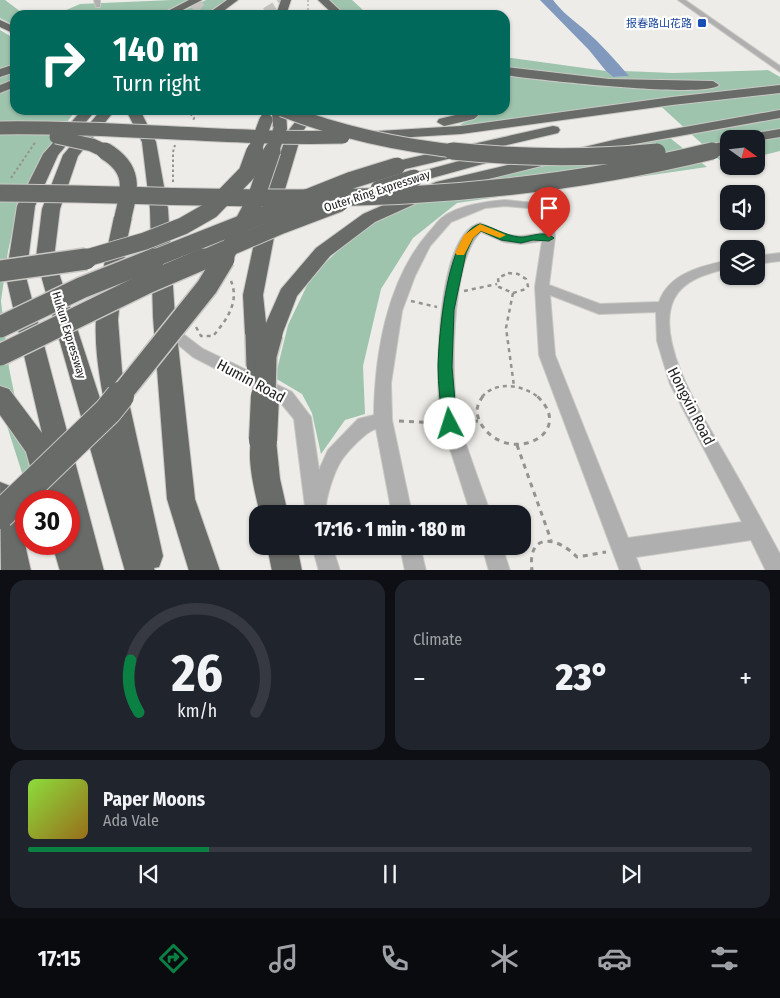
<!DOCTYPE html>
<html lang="en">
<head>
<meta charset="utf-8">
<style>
	body { margin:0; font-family:"Fira Sans Condensed","Noto Sans SC",sans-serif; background:#20242c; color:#f1f3f6; height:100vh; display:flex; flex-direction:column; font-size:19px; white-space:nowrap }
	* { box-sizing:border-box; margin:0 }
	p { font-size:16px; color:#9ea1a6 }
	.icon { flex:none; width:28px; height:28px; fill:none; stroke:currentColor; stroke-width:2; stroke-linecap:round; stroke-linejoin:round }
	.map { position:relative; height:570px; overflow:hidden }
	.details { display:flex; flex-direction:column; gap:10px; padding:10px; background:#0d0f14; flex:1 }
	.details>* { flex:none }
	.guide { position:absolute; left:10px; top:10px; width:500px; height:105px; border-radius:15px; box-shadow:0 1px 4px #0004; background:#00695c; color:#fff; overflow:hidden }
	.needle { width:32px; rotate:105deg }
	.buttons { position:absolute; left:720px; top:130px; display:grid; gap:10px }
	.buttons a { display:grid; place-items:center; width:45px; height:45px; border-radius:10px; background:#171b24; box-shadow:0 1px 4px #0004; font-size:25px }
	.speed { position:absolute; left:15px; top:490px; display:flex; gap:10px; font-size:25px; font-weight:700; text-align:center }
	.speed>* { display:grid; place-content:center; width:65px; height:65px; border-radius:50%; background:#171b24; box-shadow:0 1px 4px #0004; line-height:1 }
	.speed .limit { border:8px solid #d22; background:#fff; color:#111 }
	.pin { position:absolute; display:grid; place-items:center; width:42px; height:42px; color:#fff; margin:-51px -21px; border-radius:50% 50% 50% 0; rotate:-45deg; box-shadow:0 0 5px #0007 }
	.pin .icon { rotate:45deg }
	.me { position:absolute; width:55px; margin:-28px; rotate:355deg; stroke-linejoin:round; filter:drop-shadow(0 0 4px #0008) }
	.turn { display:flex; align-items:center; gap:18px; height:105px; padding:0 20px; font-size:22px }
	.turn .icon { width:65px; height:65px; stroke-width:2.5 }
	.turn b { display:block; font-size:35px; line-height:42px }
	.big { font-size:38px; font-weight:800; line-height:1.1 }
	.details .widget { flex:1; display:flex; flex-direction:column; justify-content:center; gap:8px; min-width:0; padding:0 18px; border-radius:15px; background:#20242c }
	.details .dial { align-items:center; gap:0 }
	.dial svg { height:130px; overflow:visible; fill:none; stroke:#363941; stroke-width:7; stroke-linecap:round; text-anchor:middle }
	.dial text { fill:#f1f3f6; stroke:none }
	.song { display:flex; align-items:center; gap:15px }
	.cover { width:60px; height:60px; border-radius:8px; background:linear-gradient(135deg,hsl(90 70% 55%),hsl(40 70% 35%)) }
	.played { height:5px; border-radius:2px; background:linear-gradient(90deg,#0b8043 25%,#363941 25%) }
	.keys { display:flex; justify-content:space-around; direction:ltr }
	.heat { display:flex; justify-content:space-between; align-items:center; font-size:28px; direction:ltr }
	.details .tiles { flex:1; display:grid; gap:10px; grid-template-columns:1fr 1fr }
	.widget:last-child { grid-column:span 2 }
	.trip { position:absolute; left:249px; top:505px; width:282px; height:50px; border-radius:15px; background:#171b24; box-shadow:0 1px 4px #0004; font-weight:800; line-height:50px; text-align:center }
	.menu { display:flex; height:80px; justify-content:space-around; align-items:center; background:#090b0e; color:#9ea1a6 }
	.menu .icon { width:35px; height:35px }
	.menu .active { color:#0b8043 }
	.menu b { font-size:22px; color:#f1f3f6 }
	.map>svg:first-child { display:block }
</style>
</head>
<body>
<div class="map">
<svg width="780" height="571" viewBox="0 0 780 571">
	<rect width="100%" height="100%" fill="#edece8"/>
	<g fill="#9ec4ad">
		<path d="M0,0H5L25,15H15V26L0,18Z"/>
		<path d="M172,0H188L157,15H55L80,4Z"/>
		<path d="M206,0H226L204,15H175Z"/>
		<path d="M328,0H352L363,10L373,15H343Z"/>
		<path d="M0,30L15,39V110H76L53,141L20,198L8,251L1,301L9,368L36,501H31L0,404Z"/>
		<path d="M505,57L606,71L613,77L628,76L624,71L673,73L768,70L780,77V151L756,157V139H729V163L724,164L654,100L458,126L486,110H505V73L595,86L642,88L505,68Z"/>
		<path d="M670,138L707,167L457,203L413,238L381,289L363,366L365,414L345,420L321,454L312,413L302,394L275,378L288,325L312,275L356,234L395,210L464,182L610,148Z"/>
	</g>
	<path fill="#8099bd" d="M540,0H553C562,12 573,20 585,30C601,44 615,60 629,76L613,77L606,71L589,50Z"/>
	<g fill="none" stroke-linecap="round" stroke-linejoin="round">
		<g stroke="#c5c4c0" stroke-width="11" stroke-dasharray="11 5" stroke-linecap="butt">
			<path d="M193,9L201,0"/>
			<path d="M266,13L287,0"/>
		</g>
		<defs>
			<g id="minor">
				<path d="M94,0H100V7H96Z"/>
				<path d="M678,0H685L780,66V72Z"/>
				<path d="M505,200L534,203L552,211L555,237L549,285L600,304L659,302C669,273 702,266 729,260V268C709,273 684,279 674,299C653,343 707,422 728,460C746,491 763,523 780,554V571H766L751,540L636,557L641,571H620L539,355L535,287L542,241L521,244L504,242L481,232C450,259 450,385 459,424C461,434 466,443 469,453C476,473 483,493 491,514H471C464,493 458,473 451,452C448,443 443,433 441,423C435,386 435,234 480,223L507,235L521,236L543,233L542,216L528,208L505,206L485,208L451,222L430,246L415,276L402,311L391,383L392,420L412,514H392L376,429C366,431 347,452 341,461C334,472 324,501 326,514H306L294,419L280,402L193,357L158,328L160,324L165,323L170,324L203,349L292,392L311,417L319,470L328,450L358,419L374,415C375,353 387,279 430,231C434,227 438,220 443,217C457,206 487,201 505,200ZM550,295L599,314L656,312L657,341L670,384L742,522L628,538L555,355Z"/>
				<path d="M780,253V261L756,264V256Z"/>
				<path d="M312,546H332L340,571H319Z"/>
				<path d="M400,546H420L426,571H405Z"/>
				<path d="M482,546H502L510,571H489Z"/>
			</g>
			<g id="highway">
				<path d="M189,0H202L173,15H160Z"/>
				<path d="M227,0H238L218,15H206Z"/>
				<path d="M281,0H291L286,15H276Z"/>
				<path d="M318,0H329L345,15H334Z"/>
				<path d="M266,10L269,11L270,15H257Z"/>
				<path d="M0,20L15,27V34L0,27Z"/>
				<path d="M15,64V72L0,77V69Z"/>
				<path d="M505,67L609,79L713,81L719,85C707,99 532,79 505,75Z"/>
				<path d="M15,79V87L0,93V85Z"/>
				<path d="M780,85V93L672,105L461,134L362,140L357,139L355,136L357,133L362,132L461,126L672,97Z"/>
				<path d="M82,110H96L58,155L35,206L26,277L104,571H60L52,544H69V501H40L26,452L0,415V386L9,389L42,433L6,277L17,206L43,154Z"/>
				<path d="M101,110H115L78,156L60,209L54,258L109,426C102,391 94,355 96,319C99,285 107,250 114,217L117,213L123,212L129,213L132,217L126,245L118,320L122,371L163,556L159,567L154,568L155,571H125L36,258L42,209L63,155Z"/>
				<path d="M126,110H140L156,142L168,209L175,317L195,499L220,571H189L167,499L153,317L150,209L142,142Z"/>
				<path d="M272,110H286L287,129L285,132H275L273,129Z"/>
				<path d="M305,110H319L302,132L280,206L263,295L266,323L281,289L316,248L363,214L436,182L618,139L780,110V118L618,147L448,189L375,222L330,256L297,296L280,340C272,342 256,342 248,340L245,334L243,295L262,206L288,131Z"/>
				<path d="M468,110H484L474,119L444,126L437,122L439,119L464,113Z"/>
				<path d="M553,126L558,127L560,130L558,133L397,171L392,169L389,166L392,163L397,161Z"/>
				<path d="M780,129V137L756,141V139H736L743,135Z"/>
				<path d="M492,152L497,154L500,157L497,160L414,183L408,181L406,178L408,175Z"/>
				<path d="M263,429L272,432L276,440L280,479L288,514H260C255,492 244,453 254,432Z"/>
				<path d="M0,482L10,486L14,495L31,571H1Z"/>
				<path d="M267,546H297L302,571H272Z"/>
			</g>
		</defs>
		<use href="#minor" stroke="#c9c8c4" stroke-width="2"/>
		<use href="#highway" stroke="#c9c8c4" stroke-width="2"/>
		<path stroke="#939390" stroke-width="1" stroke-dasharray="2 2" stroke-linecap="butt" d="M308,0V15"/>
		<g stroke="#939390" stroke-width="2" stroke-dasharray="2.5 2.5" stroke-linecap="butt">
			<path d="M187,110L194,118L193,121"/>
			<path d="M55,114L66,110"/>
			<path d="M11,178L36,141"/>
			<path d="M173,182V152L175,145"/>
		</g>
		<g stroke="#939390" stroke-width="2.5" stroke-dasharray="4 4" stroke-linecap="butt">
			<path d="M508,273L518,274L526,279L528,286L526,289L513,293L499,287L498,278Z"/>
			<path d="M464,291L497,284"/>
			<path d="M513,293L506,328L514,386"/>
			<path d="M411,301L437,307"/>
			<path d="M196,327L201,336H213C226,321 240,302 231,281"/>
			<path d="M482,397C496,380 523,385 538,397"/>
		</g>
		<g stroke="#939390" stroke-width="3" stroke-dasharray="5 5" stroke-linecap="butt">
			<path d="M483,396C476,406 475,413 481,424C508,467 578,434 537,396"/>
			<path d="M399,421L436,423"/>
			<path d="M464,422L478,421"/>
			<path d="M517,445L551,540"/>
			<path d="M530,571L532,570C527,532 557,536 577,557L606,552"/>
		</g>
		<use href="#minor" fill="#aeafae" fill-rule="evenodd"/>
		<use href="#highway" fill="#696b68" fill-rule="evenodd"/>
		<defs>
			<g id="highway-bridge-far3">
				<path d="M282,110C341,133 402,146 464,152"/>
				<path d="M0,128C115,126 228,140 343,137"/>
				<path d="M56,137L92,145L107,152"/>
				<path d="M254,152L266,120"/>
				<path d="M272,152L280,129"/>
				<path d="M652,152H657"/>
				<path d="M707,152L729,147"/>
			</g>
			<g id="highway-bridge-far2">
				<path d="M105,151C135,169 130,188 123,217"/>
				<path d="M452,151C521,158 588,159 657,152"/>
				<path d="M379,189L414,178"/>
				<path d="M0,193C100,193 199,199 299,198C438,198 577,184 712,151"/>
				<path d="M80,260L145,241L183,226L211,210L247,173L255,151"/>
				<path d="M150,260L352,180L397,166"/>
				<path d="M200,260L282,225L340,203"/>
				<path d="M223,260L255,201L272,151"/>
			</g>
			<g id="highway-bridge-far1">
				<path d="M0,271L86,259"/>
				<path d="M0,327L81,288L154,259"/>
				<path d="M256,334L257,366"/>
				<path d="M0,355L147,283L203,259"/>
				<path d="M119,397L207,287L224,259"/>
				<path d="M265,397L266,356L272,334"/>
			</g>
			<g id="highway-bridge">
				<path d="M263,440L265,396"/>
				<path d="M0,515L108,411L120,396"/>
			</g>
		</defs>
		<use href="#highway-bridge-far3" stroke="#c9c8c4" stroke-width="15" stroke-linecap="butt"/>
		<use href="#highway-bridge-far2" stroke="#c9c8c4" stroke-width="19" stroke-linecap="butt"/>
		<use href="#highway-bridge-far1" stroke="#c9c8c4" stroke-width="24" stroke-linecap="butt"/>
		<use href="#highway-bridge" stroke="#c9c8c4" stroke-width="30" stroke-linecap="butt"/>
		<use href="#highway-bridge-far3" stroke="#696b68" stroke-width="13"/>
		<use href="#highway-bridge-far2" stroke="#696b68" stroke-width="17"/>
		<use href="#highway-bridge-far1" stroke="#696b68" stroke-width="21"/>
		<use href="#highway-bridge" stroke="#696b68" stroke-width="28"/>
	</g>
	<path fill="#0b8043" stroke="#07532c" d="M480,224C493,227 504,235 519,237C530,238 544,229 554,238L549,241L533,240L521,243L501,240L481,231L473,238L466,253L454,310L452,367L457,424L455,428L450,430L444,428L442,424C441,405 438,385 438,366C439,337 446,233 480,224Z"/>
	<path fill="#f59e0b" d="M480,224L506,235L500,238L481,231L473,238L464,255H457L455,253L464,235Z"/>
	<rect fill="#1a4fb4" stroke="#fff" stroke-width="2" x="697" y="18" width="10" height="10" rx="2.5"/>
	<g text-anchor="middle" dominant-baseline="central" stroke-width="4.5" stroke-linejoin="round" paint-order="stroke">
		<g font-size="11" fill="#164399" stroke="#fff" text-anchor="end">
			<text x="692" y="23">报春路山花路</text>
		</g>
		<g font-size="12" fill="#232322" stroke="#fff">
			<text transform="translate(377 191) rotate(-18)">Outer Ring Expressway</text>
			<text transform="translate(69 335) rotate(73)">Hukun Expressway</text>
		</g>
		<g font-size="15" fill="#232322" stroke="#fff">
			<text transform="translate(251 381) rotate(28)">Humin Road</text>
			<text transform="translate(691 406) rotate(63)">Hongxin Road</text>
		</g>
	</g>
</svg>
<div class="buttons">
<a><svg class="needle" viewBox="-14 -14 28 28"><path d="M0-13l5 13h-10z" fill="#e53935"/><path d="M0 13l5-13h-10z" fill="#9ea1a6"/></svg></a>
<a><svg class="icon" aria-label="sound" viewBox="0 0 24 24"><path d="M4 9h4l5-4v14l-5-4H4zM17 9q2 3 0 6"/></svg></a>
<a><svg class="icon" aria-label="layers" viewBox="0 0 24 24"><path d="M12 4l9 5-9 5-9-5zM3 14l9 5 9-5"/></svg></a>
</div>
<div class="speed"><div class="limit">30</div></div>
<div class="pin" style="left:549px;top:238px;background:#d93025"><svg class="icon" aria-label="arrive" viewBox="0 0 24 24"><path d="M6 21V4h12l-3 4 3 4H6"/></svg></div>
<svg class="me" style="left:450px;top:424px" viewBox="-20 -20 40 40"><circle r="19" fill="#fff"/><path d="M0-13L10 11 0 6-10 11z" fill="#0b8043"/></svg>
<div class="trip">17:16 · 1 min · 180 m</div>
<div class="guide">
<div class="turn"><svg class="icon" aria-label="right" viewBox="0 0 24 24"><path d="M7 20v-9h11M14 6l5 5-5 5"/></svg><div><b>140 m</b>Turn right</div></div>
</div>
</div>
<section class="details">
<div class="tiles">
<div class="widget dial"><svg viewBox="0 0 100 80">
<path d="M14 69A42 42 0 1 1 86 69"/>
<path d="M14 69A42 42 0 0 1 9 37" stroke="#0b8043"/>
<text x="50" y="56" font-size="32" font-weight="700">26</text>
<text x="50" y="72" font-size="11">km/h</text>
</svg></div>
<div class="widget"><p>Climate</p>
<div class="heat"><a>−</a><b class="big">23°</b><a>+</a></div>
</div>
<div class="widget">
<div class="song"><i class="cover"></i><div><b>Paper Moons</b><p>Ada Vale</p></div></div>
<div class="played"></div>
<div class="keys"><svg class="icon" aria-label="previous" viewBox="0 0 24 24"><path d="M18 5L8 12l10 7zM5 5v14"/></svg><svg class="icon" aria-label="pause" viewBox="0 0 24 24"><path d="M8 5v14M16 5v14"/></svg><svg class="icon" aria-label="next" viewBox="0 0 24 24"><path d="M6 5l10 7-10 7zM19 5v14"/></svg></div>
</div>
</div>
</section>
<nav class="menu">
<b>17:15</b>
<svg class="icon active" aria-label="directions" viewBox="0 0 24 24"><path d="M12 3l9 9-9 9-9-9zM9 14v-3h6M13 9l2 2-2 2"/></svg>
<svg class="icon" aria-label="music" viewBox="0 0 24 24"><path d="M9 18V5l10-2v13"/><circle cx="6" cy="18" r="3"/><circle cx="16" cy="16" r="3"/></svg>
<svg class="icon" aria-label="phone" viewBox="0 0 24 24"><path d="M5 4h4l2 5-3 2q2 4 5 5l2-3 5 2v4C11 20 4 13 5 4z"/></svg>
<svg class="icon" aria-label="climate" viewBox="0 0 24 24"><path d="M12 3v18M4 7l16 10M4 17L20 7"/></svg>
<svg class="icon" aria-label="car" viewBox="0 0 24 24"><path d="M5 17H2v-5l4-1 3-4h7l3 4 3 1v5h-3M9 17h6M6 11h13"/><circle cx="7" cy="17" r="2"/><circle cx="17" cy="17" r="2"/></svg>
<svg class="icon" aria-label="filters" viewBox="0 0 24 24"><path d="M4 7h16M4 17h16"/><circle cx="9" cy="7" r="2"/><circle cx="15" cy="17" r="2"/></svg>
</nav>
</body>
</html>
